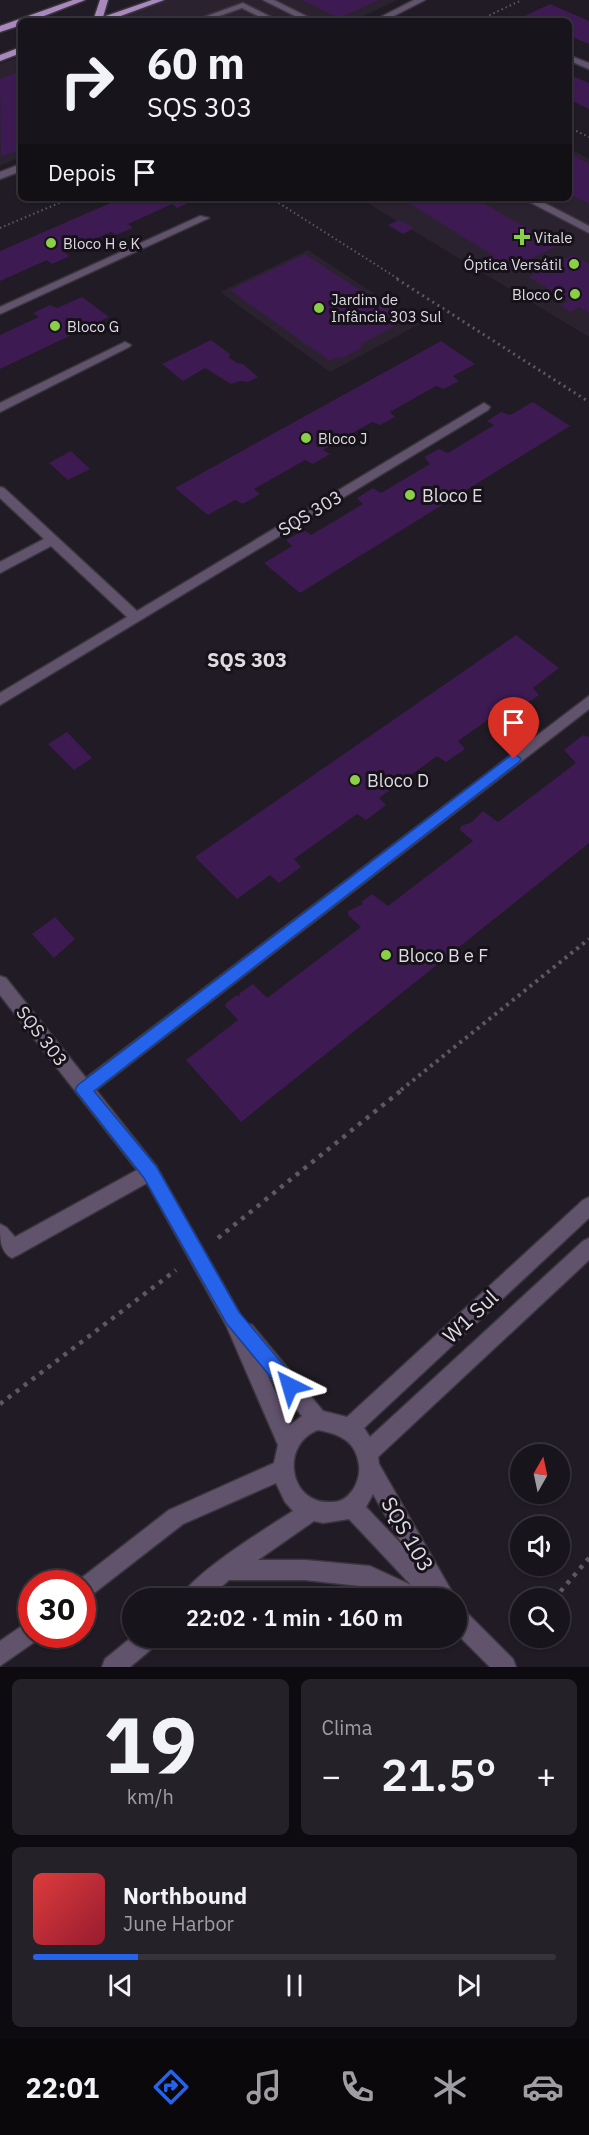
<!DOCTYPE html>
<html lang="pt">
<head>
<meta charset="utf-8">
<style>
	body { margin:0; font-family:"IBM Plex Sans",sans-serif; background:#252128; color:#f1f3f6; height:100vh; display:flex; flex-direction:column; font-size:22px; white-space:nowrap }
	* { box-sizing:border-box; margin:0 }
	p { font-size:20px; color:#9f9ea3 }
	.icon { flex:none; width:33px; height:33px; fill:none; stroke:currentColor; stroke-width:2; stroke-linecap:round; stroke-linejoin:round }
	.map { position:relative; height:1667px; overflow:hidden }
	.details { display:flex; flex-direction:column; gap:12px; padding:12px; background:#0d0b0f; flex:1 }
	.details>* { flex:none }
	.top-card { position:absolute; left:18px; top:18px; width:554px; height:183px; border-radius:9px; box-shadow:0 2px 4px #0004,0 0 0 2px #36333a; background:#18141b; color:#f1f3f6; overflow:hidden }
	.needle { width:39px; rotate:9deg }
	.buttons { position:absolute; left:510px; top:1444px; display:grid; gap:12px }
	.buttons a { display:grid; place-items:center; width:60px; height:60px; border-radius:50%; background:#18141b; box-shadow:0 2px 4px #0004,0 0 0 2px #36333a; font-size:30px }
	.speed { position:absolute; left:18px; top:1570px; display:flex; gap:12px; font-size:30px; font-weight:700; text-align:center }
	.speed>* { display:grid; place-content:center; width:78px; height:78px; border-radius:50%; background:#18141b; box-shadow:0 2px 4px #0004,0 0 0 2px #36333a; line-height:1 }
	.speed .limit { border:9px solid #d22; background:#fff; color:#111 }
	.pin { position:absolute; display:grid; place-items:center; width:51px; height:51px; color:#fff; margin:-62px -26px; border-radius:50% 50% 50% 0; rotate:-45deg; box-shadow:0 0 6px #0007 }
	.pin .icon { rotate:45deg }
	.me { position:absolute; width:66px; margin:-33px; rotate:320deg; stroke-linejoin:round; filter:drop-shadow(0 0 4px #0008) }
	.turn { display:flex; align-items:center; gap:21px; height:126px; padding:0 30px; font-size:27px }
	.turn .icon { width:78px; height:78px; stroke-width:2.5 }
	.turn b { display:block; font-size:42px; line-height:51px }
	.then { display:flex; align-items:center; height:57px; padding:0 30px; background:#0003; gap:12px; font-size:22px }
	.big { font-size:45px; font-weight:600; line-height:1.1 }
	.details .widget { flex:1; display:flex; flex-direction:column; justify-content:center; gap:9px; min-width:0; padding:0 21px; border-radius:9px; background:#252128 }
	.details .dial { align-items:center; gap:0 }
	.dial b { font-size:78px; line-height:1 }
	.song { display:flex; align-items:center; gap:18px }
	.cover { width:72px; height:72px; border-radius:9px; background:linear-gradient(135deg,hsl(0 70% 55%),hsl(350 70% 35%)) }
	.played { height:6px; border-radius:3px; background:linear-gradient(90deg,#2563eb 20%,#36333a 20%) }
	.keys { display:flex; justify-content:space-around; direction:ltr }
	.heat { display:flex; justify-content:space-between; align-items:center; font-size:33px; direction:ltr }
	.details .tiles { flex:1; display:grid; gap:12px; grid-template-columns:1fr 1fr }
	.widget:last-child { grid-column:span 2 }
	.trip { position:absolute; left:122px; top:1588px; width:345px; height:60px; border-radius:30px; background:#18141b; box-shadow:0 2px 4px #0004,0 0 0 2px #36333a; font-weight:600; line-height:60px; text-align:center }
	.tabs { display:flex; height:96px; justify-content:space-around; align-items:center; background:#0a080b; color:#9f9ea3 }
	.tabs .icon { width:42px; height:42px }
	.tabs .on { color:#2563eb }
	.tabs b { font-size:27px; color:#f1f3f6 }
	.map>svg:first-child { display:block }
</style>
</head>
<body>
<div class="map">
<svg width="589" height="1667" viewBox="0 0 589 1667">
	<rect width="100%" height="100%" fill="#201b24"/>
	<g fill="#2b2230">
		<path d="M164,0H398L352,21H111Z"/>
		<path d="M21,56V157L0,166V64Z"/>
		<path d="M569,148L589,159V337L359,198H568Z"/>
		<path d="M308,250L420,324L330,372L220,292Z"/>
	</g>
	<g fill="#3e1a52">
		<path d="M302,0H379L339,18Z"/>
		<path d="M550,4L589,21V44L568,35V21H536L525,16Z"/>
		<path d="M21,71V149L1,157L0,79Z"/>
		<path d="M568,74L589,83V109L568,99Z"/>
		<path d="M568,152L589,164V204L568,193Z"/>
		<path d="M122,198H189L193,201L177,208L172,204L128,224L133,228L116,235L111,232L64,252L70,256L52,264L47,260L0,281V251Z"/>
		<path d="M401,198H475L557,246L504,272L485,260L494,256Z"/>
		<path d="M399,220L414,228L403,234L388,225Z"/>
		<path d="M305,254L405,320L360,345L363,347L341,359L338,357L330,361L230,290Z"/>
		<path d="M573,255L589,264V313L579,307L571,312L560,305L569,301L529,277L537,273L531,269L538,265L545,268Z"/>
		<path d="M82,297L109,317L0,369V335L39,317L33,313L50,305L57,308Z"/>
		<path d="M211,340L230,354L229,358L237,363L243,364L258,377L248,382L240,381L231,384L205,368L183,381L162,364Z"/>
		<path d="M441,341L475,364L453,376L459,381L444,389L436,386L390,412L395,417L380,425L372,422L323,450L330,454L313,464L305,460L254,489L260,494L243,504L235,500L208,515L175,488Z"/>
		<path d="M533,402L570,426L300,593L264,563L292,546L286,540L304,530L311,535L363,504L357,498L373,488L381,493L430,464L424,457L439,449L448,453L494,425L487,421L501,412L510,415Z"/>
		<path d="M71,451L90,469L68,480L49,463Z"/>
		<path d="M516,635L559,668L533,688L539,695L522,707L513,702L458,741L465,749L446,762L437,756L379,798L386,805L366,820L357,814L294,859L301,867L279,883L270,875L237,899L195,857Z"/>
		<path d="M67,732L92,758L74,770L48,744Z"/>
		<path d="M583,735L589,737V843L241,1122L186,1060L238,1020L225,1006L227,1002L237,995L239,997L240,993L253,984L267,998L361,927L348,915V911L363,904L361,902L372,894L388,906L473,841L460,830L461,826L472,822L483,811L498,822L576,763L564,750Z"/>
		<path d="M55,917L75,939L54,958L32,934Z"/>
	</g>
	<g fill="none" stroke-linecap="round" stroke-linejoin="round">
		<defs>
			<g id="minor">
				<path d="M263,0H274L316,21H305Z"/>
				<path d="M414,0H425L384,21H373Z"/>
				<path d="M243,3L279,21H268L242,8L205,21H193Z"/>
				<path d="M568,55L589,63V69L568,60Z"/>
				<path d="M21,164V171L0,179V172Z"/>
				<path d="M522,198H535L589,226V233Z"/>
				<path d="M200,216L209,218L0,314V307Z"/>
				<path d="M125,342L131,345L129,347L0,412V403Z"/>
				<path d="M484,403L490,407L488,410L0,705V693L127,617L51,546L0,573V562L44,539L0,498V487L4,488L137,611Z"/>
				<path d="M589,696V709L96,1090L156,1166L245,1323L252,1325L323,1411L347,1417L583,1200L589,1197V1218L364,1428L370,1437L583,1241L589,1238V1260L378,1457L379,1464L456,1599H394L369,1587L305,1580H229L207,1599H180C190,1575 268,1527 293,1511L285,1502L276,1483L183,1524L89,1597L82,1600V1584L75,1583L169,1510L274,1463L278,1445L226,1325L147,1183L18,1255L12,1258C0,1252 0,1238 0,1224L6,1227L15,1237L137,1170L0,995V976L6,978L86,1078ZM267,1374L302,1416L290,1425ZM318,1430C340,1434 356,1441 359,1465C360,1473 358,1481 354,1488C349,1496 343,1502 332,1502C288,1505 280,1444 318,1430ZM373,1494L404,1547L366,1507ZM349,1519L411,1585L370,1566L305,1560H258L314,1521L323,1523Z"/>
				<path d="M456,1607L464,1610L513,1659L516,1667H490L456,1633Z"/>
				<path d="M32,1619V1635H41L40,1638L0,1666V1641Z"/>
				<path d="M132,1637L158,1638L155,1646L130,1667H102L105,1659Z"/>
			</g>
			<g id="major">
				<path d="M73,0H85L31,21H21V25L0,32V26Z"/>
				<path d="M100,0H108L103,17L152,0H164L107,21H93Z"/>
				<path d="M21,47V53L0,61V55Z"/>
			</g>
		</defs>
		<use href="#minor" stroke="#3a363e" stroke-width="3"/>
		<use href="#major" stroke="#3a363e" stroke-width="3"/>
		<g stroke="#5d5961" stroke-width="2" stroke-dasharray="1.5 3" stroke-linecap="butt">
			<path d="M477,21L522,0"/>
			<path d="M568,127L589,137"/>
			<path d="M271,198L400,280"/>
			<path d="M0,228L71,198"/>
		</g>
		<path stroke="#5d5961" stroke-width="3" stroke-dasharray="2 4" stroke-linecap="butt" d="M397,279L589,402"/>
		<path stroke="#5d5961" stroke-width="4" stroke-dasharray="3 4.5" stroke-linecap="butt" d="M401,1090L589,939"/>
		<g stroke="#5d5961" stroke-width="4.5" stroke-dasharray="4 6" stroke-linecap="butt">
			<path d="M218,1238L403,1089"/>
			<path d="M0,1404L176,1270"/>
			<path d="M554,1599L589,1558"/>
		</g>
		<use href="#minor" fill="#62536d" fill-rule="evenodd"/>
		<use href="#major" fill="#a988be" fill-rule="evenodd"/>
	</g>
	<path fill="#2563eb" stroke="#184099" stroke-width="1.5" d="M514,753L521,759L519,762L94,1091L156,1166L239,1312L296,1380L299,1386L296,1392L290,1395L283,1392L227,1324L144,1178L75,1090L78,1085Z"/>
	<g fill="#8bce47" stroke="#17121a" stroke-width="2">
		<path d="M519 228h6v6h6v6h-6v6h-6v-6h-6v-6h6z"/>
		<circle cx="51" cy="243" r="6"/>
		<circle cx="574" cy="264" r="6"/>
		<circle cx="575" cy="294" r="6"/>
		<circle cx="319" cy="308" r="6"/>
		<circle cx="55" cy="326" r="6"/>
		<circle cx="306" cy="438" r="6"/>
		<circle cx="410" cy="495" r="6"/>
		<circle cx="355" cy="780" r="6"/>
		<circle cx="386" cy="955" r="6"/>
	</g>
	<g text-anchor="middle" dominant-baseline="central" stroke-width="6" stroke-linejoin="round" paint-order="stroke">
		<g font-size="15" fill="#dddae0" stroke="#17121a" text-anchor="start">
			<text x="534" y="237">Vitale</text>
			<text x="63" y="243">Bloco H e K</text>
			<text x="562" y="264" text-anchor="end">Óptica Versátil</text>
			<text x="563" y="294" text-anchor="end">Bloco C</text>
			<text x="331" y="299">Jardim de<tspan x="331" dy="17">Infância 303 Sul</tspan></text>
			<text x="67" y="326">Bloco G</text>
			<text x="318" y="438">Bloco J</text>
		</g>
		<g font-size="18" fill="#dddae0" stroke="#17121a" text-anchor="start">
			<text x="422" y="495">Bloco E</text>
			<text x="367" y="780">Bloco D</text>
			<text x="398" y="955">Bloco B e F</text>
		</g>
		<g font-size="18" fill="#dddae0" stroke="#17121a">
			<text transform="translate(310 513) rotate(-31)">SQS 303</text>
			<text transform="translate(42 1036) rotate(52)">SQS 303</text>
		</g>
		<g font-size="20" font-weight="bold" fill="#dddae0" stroke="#17121a">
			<text x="247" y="659">SQS 303</text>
		</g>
		<g font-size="21" fill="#dddae0" stroke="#17121a">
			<text transform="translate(470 1316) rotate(-43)">W1 Sul</text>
			<text transform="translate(408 1534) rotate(60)">SQS 103</text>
		</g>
	</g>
</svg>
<div class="buttons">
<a><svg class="needle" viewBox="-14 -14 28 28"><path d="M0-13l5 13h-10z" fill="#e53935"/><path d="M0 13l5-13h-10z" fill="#9f9ea3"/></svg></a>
<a><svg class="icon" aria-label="sound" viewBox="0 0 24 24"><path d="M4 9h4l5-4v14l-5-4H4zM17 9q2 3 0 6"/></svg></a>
<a><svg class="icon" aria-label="search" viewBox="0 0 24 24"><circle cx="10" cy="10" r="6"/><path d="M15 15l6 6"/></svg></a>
</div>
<div class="speed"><div class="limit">30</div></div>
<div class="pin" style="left:514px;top:759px;background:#d93025"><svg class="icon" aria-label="arrive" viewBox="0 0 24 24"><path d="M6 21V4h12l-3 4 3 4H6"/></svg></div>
<svg class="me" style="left:290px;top:1386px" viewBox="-20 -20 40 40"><path d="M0-17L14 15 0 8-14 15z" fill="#2563eb" stroke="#fff" stroke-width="4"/></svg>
<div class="trip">22:02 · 1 min · 160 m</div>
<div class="top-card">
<div class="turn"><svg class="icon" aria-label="right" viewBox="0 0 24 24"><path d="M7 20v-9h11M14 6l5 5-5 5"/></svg><div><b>60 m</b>SQS 303</div></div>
<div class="then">Depois<svg class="icon" aria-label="arrive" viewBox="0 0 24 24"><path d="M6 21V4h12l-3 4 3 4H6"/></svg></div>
</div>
</div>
<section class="details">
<div class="tiles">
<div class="widget dial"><b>19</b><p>km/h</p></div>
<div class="widget"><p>Clima</p>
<div class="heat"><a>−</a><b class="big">21.5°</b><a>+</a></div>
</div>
<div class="widget">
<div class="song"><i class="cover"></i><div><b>Northbound</b><p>June Harbor</p></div></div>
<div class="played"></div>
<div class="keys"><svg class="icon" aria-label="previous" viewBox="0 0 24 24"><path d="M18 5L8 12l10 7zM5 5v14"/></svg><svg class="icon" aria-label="pause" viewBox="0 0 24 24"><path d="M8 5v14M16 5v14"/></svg><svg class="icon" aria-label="next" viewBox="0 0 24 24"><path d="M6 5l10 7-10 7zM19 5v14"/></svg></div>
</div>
</div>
</section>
<nav class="tabs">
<b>22:01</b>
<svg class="icon on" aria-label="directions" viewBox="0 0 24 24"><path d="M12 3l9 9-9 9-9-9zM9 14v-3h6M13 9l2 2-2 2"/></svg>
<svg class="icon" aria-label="music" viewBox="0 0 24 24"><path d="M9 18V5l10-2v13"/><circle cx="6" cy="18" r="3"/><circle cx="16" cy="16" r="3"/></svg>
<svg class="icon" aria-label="phone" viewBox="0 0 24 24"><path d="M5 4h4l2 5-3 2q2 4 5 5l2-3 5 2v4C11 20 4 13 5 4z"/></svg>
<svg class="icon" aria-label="climate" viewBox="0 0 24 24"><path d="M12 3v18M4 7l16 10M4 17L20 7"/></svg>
<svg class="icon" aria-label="car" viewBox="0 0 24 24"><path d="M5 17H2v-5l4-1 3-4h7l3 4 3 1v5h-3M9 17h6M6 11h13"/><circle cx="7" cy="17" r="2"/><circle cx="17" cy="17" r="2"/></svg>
</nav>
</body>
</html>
